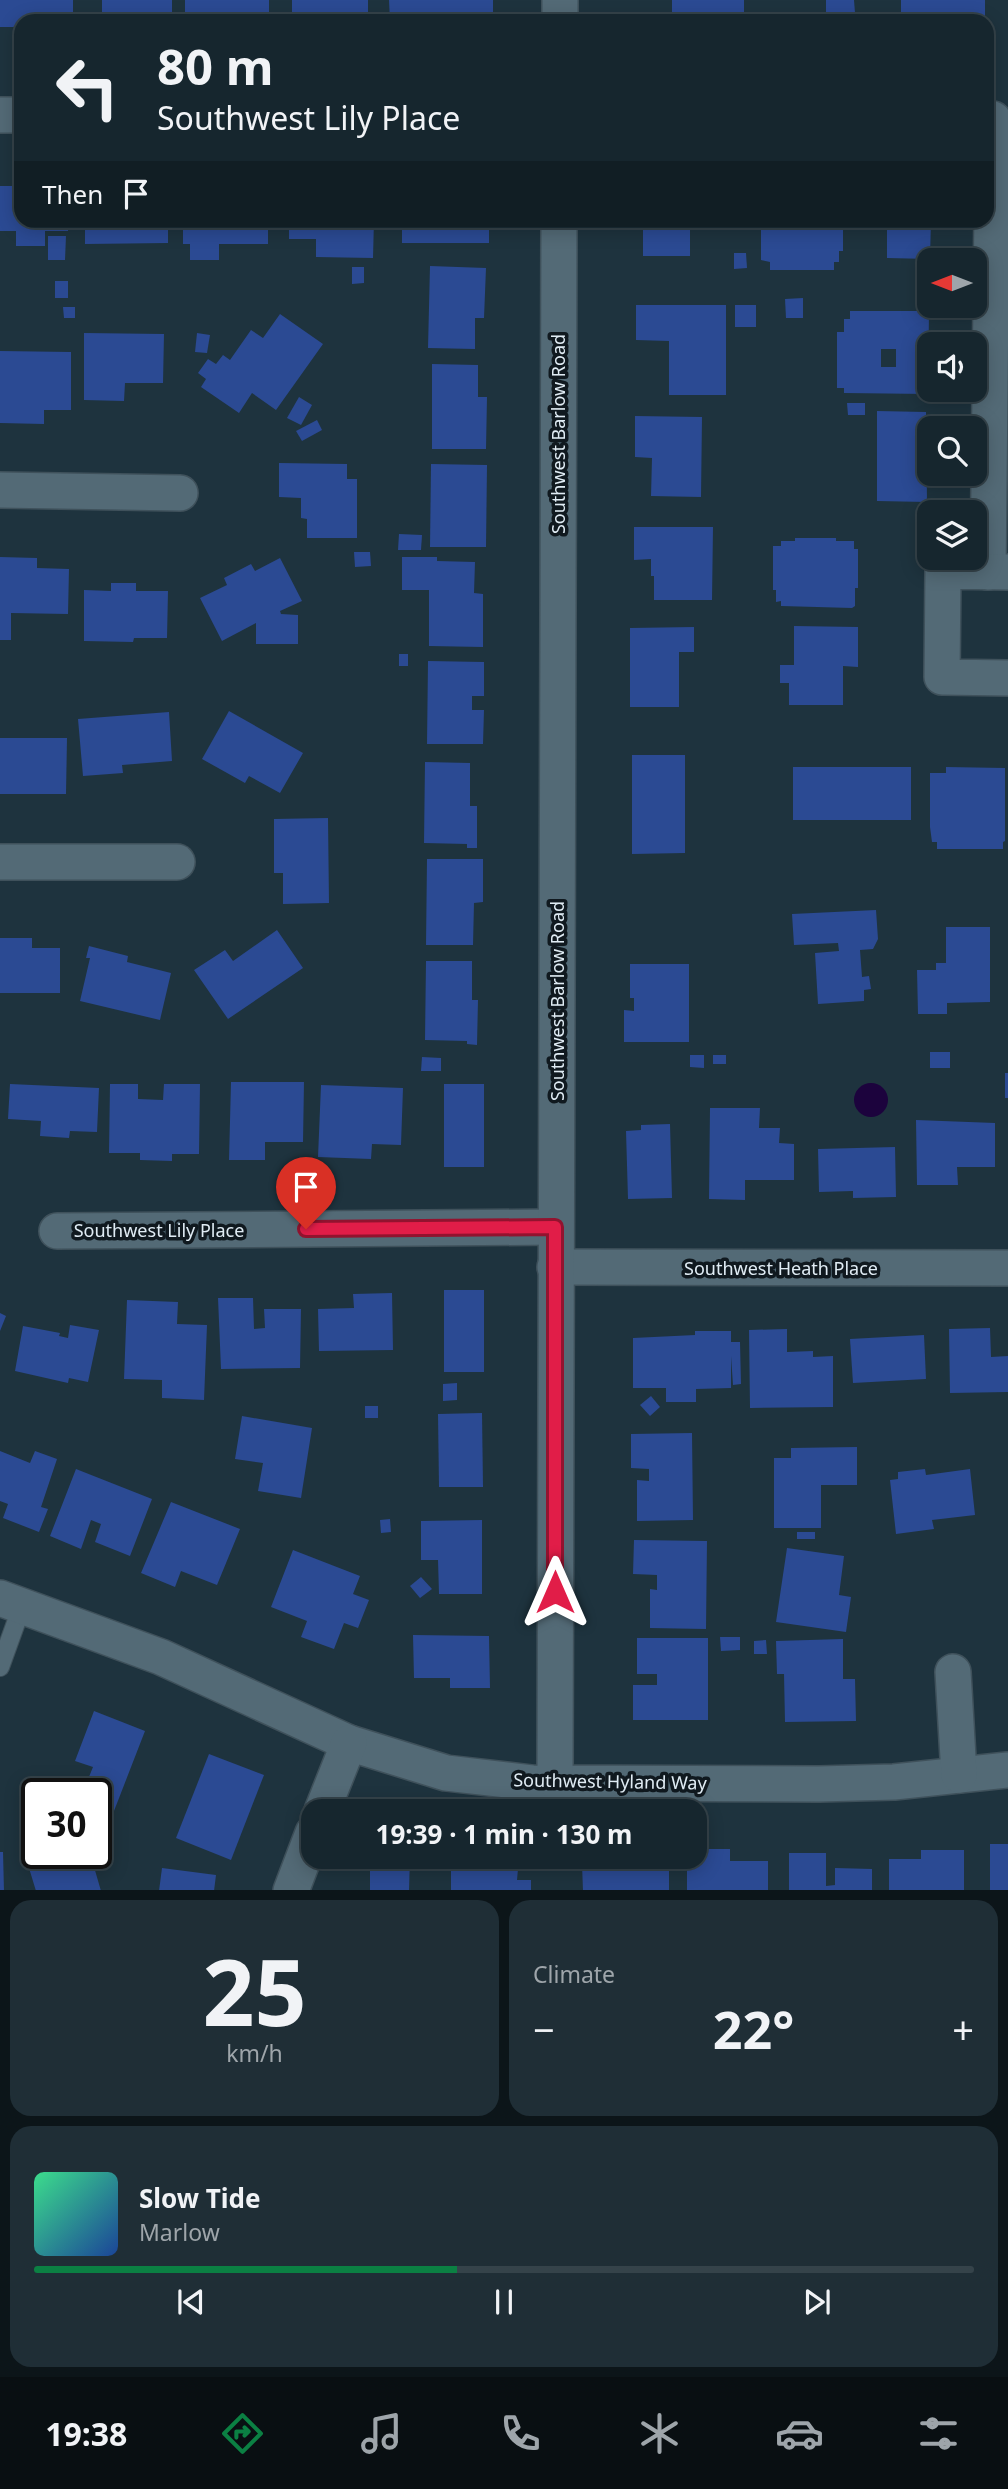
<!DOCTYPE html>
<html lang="en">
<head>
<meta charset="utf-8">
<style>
	body { margin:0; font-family:"Noto Sans",sans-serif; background:#1f2e36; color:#f1f3f6; height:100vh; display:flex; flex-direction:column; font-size:26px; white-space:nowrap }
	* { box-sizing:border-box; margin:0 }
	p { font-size:23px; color:#9ea5aa }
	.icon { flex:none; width:38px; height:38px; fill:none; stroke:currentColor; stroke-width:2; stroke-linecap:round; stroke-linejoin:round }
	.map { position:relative; height:1890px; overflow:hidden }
	.details { display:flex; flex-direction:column; gap:10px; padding:10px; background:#0c1519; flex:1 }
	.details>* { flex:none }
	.top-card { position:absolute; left:14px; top:14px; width:980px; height:214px; border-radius:21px; box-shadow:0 4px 18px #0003,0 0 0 2px #35434a; background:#16262e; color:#f1f3f6; overflow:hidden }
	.needle { width:46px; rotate:270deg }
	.controls { position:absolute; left:917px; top:248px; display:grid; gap:14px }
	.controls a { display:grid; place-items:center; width:70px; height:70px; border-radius:14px; background:#16262e; box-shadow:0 4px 18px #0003,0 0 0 2px #35434a; font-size:35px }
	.speed { position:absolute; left:21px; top:1778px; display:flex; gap:14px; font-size:35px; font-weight:700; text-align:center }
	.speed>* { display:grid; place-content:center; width:91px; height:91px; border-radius:50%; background:#16262e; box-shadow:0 4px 18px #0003,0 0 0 2px #35434a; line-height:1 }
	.speed .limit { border:4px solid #111; border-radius:10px; background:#fff; color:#111 }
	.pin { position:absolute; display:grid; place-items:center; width:60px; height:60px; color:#fff; margin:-72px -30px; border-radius:50% 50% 50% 0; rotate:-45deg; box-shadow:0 0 7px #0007 }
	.pin .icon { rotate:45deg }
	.me { position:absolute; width:77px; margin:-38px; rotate:0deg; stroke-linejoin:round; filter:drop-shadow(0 0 5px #0008) }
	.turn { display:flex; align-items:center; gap:24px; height:147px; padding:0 28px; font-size:32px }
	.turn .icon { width:91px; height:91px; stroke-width:2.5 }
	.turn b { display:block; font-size:49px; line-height:60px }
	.then { display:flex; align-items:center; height:66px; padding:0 28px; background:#0003; gap:14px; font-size:26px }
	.big { font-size:52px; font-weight:700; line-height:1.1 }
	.details .tile { flex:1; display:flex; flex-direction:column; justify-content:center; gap:10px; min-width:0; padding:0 24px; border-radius:21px; background:#1f2e36 }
	.details .dial { align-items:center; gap:0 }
	.dial b { font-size:91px; line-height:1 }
	.song { display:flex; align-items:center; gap:21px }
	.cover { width:84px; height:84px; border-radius:10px; background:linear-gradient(135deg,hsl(150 70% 55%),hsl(220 70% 35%)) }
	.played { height:7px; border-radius:4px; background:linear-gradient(90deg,#0b8043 45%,#35434a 45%) }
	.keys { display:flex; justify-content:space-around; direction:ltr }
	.heat { display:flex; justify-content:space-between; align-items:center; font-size:38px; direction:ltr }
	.details .tiles { flex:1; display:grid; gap:10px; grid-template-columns:1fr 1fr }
	.tile:last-child { grid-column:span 2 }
	.trip { position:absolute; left:301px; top:1799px; width:406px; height:70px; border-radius:21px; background:#16262e; box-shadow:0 4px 18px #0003,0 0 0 2px #35434a; font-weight:700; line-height:70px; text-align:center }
	.menu { display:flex; height:112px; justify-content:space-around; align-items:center; background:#090f12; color:#9ea5aa }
	.menu .icon { width:49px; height:49px }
	.menu .current { color:#0b8043 }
	.menu b { font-size:32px; color:#f1f3f6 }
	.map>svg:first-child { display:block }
</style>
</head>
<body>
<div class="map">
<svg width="1008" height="1891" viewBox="0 0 1008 1891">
	<rect width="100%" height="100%" fill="#1e333e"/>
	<circle fill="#1c033d" cx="871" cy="1100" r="17"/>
	<g fill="#2b4a93" fill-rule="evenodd">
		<path d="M0,0H73V21H21V27H0Z"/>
		<rect x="102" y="0" width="70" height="21"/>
		<rect x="185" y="0" width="84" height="21"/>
		<rect x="292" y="0" width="76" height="21"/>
		<path d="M389,0H493V21H390Z"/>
		<rect x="672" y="0" width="72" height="21"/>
		<path d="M826,0H854L855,13L826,14Z"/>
		<rect x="901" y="0" width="84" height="21"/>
		<path d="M13,180H21V220H68V231H45V246H16V231H0V186H13Z"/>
		<path d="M85,220H168V243L85,244Z"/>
		<path d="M183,220H268V244H219V260H190V244H183Z"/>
		<path d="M289,220H374L373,258L316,257V239H289Z"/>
		<rect x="402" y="220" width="87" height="23"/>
		<path d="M643,220H729V227L690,225V256H643Z"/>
		<path d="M764,220H843V251H839V262H834V270H770V262L761,260V222Z"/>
		<path d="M875,220H931L930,259L887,258V226L875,227Z"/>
		<path d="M48,236H66L65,260H48Z"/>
		<path d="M734,253H746L747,268L734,269Z"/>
		<path d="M430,266L486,268L484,318H475V349L428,348Z"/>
		<path d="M352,267H364V283L352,284Z"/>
		<rect x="55" y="281" width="13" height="17"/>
		<path d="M803,298V318H786L785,299Z"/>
		<path d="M636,305H726V395H669V341L636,340Z"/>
		<rect x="735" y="305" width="21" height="22"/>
		<path d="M63,307H75V318H64Z"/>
		<path d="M850,311H929L928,394L844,393V388H837V332H844V319H850ZM881,349H896V367H881Z"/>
		<path d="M280,314L323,344L276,410L252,393L239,413L201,387L206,379L198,373L208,359L216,364L223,355L230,360L251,330L263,338Z"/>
		<path d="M84,333L164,334L163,383H125L124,401L84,400Z"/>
		<path d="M197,333L210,335L207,353L195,352Z"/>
		<path d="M0,351L71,352V410H44V424L0,423Z"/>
		<path d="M432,364L478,365V397H487L486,449H432Z"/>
		<path d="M299,397L312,405L301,425L287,418Z"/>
		<path d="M847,403H865V415H848Z"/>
		<path d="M877,411L926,412L927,502L877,501Z"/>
		<path d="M635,416L702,417L701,497L651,496L652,458L635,457Z"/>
		<path d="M317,420L322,430L302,441L296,431Z"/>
		<path d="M279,463L347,464V479H357V538H307V519L301,518V498L279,497Z"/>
		<path d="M431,464L487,465L486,547H430Z"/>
		<path d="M634,527H713L712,600H654V576H651V559L634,560Z"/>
		<path d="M399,534L422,535L421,550H398Z"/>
		<path d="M795,538H836V541H854V549H858V588H855V606L852,608L781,606V601L776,602V590H773V546H781V541H795Z"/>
		<path d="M354,552H370L371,566L355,567Z"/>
		<path d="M0,557L37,558V568L69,569L68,614L11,613V640H0Z"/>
		<path d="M402,557H437V561L475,562L474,593L483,594V647L429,646V590H402Z"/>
		<path d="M280,558L302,601L280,611L281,614L298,615V644H256V623L222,641L200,598L227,585L224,578L251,564L255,571Z"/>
		<path d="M111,583H136V591H168L167,638H134L133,642L84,641V590L111,591Z"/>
		<path d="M794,626L858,627V667L843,666V705H789V683H780V665H794Z"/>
		<path d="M694,627V652H679V707H630V628Z"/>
		<rect x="399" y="654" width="9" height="12"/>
		<path d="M428,661L484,662V696H472V710H484L483,744H427Z"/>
		<path d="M229,711L303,753L280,793L249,776L245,783L202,759Z"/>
		<path d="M169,712L172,761L122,765L123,773L83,776L78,719Z"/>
		<path d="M0,738H67L66,794H0Z"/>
		<path d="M632,755H685V853L632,854Z"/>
		<path d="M425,762L470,763V806H477V848H467V844L424,843Z"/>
		<rect x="793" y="767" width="118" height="53"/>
		<path d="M946,767L1005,768V841L1003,842V849H937V842H932L930,827V773H946Z"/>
		<path d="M328,818L329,903L283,904V873H274V819Z"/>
		<path d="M427,859H483V902L474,903L473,945H426Z"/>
		<path d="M876,910L878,939L873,949L860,950L862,977L869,976L871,989L864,990V1001L818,1004L815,953L839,951L838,943L794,945L792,914Z"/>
		<path d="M946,927H990V1002L947,1003V1014H918L917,970H936V963H946Z"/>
		<path d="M277,930L303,968L228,1019L194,970L225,950L233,961Z"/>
		<path d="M0,938H32V948H60V993H0Z"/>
		<path d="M89,946L128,956L127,962L171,973L160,1020L80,1001L90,958H86Z"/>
		<path d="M426,961H472V1000H478L477,1045L467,1044V1041L425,1040Z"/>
		<path d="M630,964H689V1042H624V1010L634,1011V998H630Z"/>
		<rect x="930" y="1052" width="20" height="16"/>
		<path d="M690,1055H704V1068L690,1067Z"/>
		<rect x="713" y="1055" width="13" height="9"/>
		<path d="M422,1057L441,1058V1071H421Z"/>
		<rect x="1005" y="1073" width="3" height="25"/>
		<path d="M231,1082H304L303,1142H265V1160H229Z"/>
		<path d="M10,1084L99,1088L97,1132L70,1131L69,1138L40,1136L41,1121L8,1119Z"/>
		<path d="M110,1084H138V1099L163,1100L164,1084H200L199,1154H172V1161L140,1160V1153H109Z"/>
		<rect x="444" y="1084" width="40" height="83"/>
		<path d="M321,1085L403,1088L401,1145L372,1144L371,1159L318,1157Z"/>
		<path d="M710,1108H760L759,1128H780L779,1143L794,1144V1180H745V1200L709,1199Z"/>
		<path d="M916,1120L995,1123V1167H957L958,1185H917Z"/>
		<path d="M670,1124L672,1198L628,1199L626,1131L641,1130V1125Z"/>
		<path d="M895,1147L896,1197L853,1198V1191L819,1192L818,1149Z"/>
		<rect x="444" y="1290" width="40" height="82"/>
		<path d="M392,1293L393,1350L319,1351L318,1309L354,1308L353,1294Z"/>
		<path d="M218,1298H253L254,1329L265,1328L264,1309H301L300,1368L221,1369Z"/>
		<path d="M127,1300L178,1302L177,1324L207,1325L204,1400L162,1398V1380L124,1379Z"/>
		<path d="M0,1313L6,1316L0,1331Z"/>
		<path d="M70,1325L99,1330L88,1382L69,1378L68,1383L15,1371L23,1326L60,1333L59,1336L68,1338Z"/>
		<path d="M990,1328L991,1357L1008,1356V1392L950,1393L949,1329Z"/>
		<path d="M787,1329V1352L813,1351V1357L833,1356V1407L750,1408L749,1330Z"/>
		<path d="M695,1331H731V1342H740L741,1384L733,1385L731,1356V1388L696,1389V1402H666V1388H633V1338L695,1335Z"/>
		<path d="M924,1335L926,1379L853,1383L850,1339Z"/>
		<path d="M457,1383V1400L443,1401V1384Z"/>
		<path d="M651,1396L660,1407L650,1416L640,1405Z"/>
		<rect x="365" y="1406" width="13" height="12"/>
		<path d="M482,1413L483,1487H439L438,1414Z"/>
		<path d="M242,1416L312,1428L301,1498L258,1491L263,1463L235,1459Z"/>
		<path d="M692,1433L693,1520L637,1521V1480L649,1481V1469L631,1468V1434Z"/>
		<path d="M857,1447V1485H821V1528H774V1458H791V1448Z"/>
		<path d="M0,1451L30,1463L35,1451L57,1459L41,1507L48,1509L39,1532L3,1518L8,1504L0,1501Z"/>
		<path d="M76,1469L152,1499L130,1556L95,1542L101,1524L91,1520L81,1549L50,1536Z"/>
		<path d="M925,1469L926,1475L970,1469L975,1515L932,1520L934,1529L896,1534L890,1480L898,1479V1472Z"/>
		<path d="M171,1502L240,1529L217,1585L181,1571L175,1587L141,1573Z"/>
		<path d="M390,1519L391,1532L381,1533L380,1520Z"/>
		<path d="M482,1520V1594H439L438,1560H421V1521Z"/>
		<rect x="797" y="1532" width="18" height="7"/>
		<path d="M634,1540L707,1541L706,1629L650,1628V1589L657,1590V1575L633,1574Z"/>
		<path d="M787,1548L844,1556L839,1595L851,1597L846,1632L776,1622Z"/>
		<path d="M293,1550L360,1576L353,1594L369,1600L358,1628L344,1623L334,1649L301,1637L307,1621L271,1607Z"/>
		<path d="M421,1577L432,1589L420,1598L410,1586Z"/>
		<path d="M413,1635L489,1636L490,1688H450V1678H414Z"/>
		<path d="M720,1637H740V1650L721,1651Z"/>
		<path d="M637,1638H708V1720H633V1685H657V1674H637Z"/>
		<path d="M843,1639V1679H855L856,1721L785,1722L784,1674H777L776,1641Z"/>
		<path d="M766,1640L767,1654H754V1641Z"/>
		<path d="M94,1711L145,1731L114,1811L96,1805V1794H82L93,1767L75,1761Z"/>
		<path d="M209,1754L264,1775L231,1860L176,1838Z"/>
		<rect x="990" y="1844" width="18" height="47"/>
		<path d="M695,1849H730V1861H768V1891H687V1857H695Z"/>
		<path d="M921,1850H964V1891H889V1859H921Z"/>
		<path d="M0,1852H3L4,1891H0Z"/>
		<path d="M55,1853H90L101,1891H36L29,1868L57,1860Z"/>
		<path d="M789,1853H826V1886L835,1885V1868L872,1869V1891H789Z"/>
		<path d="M370,1857H410L409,1891H370Z"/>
		<path d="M451,1857L491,1858V1869H518L517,1880H531V1891H451Z"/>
		<path d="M612,1857H669V1891H583L582,1864H612Z"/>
		<path d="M162,1868L216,1875L214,1891H159Z"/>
	</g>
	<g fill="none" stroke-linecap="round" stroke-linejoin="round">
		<defs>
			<path id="service" d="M0,1667L22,1606"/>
			<g id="minor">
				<path d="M560,21V0"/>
				<path d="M0,115H21"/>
				<path d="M0,490L180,493"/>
				<path d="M988,572L993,119"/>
				<path d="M1008,572L943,571L942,677L1008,678"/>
				<path d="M0,862H177"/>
				<path d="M57,1231L555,1227"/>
				<path d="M555,1267L1008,1268"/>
				<path d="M0,1598L161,1657L349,1743L446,1773L532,1783L819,1784L894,1782L1008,1770"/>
				<path d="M953,1672L959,1775"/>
				<path d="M555,1781L559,220"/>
				<path d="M322,1811L349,1743"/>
				<path d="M291,1891L313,1833"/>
			</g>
		</defs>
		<use href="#service" stroke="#3f515b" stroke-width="20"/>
		<use href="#minor" stroke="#3f515b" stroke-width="38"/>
		<use href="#service" stroke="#536a76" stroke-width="18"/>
		<use href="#minor" stroke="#536a76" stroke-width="35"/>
	</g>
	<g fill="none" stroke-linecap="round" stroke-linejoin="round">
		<defs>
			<path id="route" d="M306,1229L555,1227V1592"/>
		</defs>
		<use href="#route" stroke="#92132f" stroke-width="18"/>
		<use href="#route" stroke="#e11d48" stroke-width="12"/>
	</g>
	<g text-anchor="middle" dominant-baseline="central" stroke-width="7" stroke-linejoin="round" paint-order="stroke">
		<g font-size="18" fill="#e0ecf4" stroke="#10191f">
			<text transform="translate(558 434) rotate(-90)">Southwest Barlow Road</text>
			<text transform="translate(557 1001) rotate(-90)">Southwest Barlow Road</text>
			<text x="159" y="1230">Southwest Lily Place</text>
			<text x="781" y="1268">Southwest Heath Place</text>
			<text transform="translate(610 1781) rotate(1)">Southwest Hyland Way</text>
		</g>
	</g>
</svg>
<div class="controls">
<a><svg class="needle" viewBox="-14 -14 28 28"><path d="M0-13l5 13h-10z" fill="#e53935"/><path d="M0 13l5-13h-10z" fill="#9ea5aa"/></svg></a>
<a><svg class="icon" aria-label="sound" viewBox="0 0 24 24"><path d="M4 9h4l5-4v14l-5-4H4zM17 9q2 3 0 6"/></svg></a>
<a><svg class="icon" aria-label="search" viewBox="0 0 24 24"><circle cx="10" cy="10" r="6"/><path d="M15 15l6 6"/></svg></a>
<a><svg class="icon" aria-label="layers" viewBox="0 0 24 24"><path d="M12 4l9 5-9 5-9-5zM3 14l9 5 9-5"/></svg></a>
</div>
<div class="speed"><div class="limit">30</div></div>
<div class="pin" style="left:306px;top:1229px;background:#d93025"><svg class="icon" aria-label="arrive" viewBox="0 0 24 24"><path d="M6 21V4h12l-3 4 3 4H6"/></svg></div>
<svg class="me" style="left:555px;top:1592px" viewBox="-20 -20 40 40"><path d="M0-17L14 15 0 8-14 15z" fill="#e11d48" stroke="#fff" stroke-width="4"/></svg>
<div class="trip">19:39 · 1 min · 130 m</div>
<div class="top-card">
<div class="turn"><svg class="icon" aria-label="left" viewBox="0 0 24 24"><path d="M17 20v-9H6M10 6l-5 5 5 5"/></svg><div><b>80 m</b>Southwest Lily Place</div></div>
<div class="then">Then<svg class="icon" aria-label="arrive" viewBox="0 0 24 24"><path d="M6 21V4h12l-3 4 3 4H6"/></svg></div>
</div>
</div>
<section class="details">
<div class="tiles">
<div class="tile dial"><b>25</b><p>km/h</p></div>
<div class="tile"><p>Climate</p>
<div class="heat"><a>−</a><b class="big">22°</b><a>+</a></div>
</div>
<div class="tile">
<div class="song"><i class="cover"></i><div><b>Slow Tide</b><p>Marlow</p></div></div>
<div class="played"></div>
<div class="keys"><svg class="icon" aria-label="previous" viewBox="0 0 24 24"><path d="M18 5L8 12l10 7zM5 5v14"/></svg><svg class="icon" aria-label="pause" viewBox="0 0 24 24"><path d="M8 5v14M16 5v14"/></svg><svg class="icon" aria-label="next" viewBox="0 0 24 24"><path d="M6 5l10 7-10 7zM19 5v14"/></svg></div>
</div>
</div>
</section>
<nav class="menu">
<b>19:38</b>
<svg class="icon current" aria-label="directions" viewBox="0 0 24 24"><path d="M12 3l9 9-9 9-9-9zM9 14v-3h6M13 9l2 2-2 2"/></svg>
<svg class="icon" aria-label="music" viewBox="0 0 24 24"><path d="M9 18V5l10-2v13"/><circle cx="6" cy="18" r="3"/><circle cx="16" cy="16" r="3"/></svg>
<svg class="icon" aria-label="phone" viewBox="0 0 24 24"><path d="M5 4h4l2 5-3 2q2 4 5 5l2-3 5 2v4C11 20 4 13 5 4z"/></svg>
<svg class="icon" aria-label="climate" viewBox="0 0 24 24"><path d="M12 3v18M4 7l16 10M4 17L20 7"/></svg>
<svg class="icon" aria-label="car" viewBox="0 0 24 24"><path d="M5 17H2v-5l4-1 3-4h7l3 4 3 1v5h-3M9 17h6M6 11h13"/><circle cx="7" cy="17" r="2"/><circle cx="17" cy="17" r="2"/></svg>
<svg class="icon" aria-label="filters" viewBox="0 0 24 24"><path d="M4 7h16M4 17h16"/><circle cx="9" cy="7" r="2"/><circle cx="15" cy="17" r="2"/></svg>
</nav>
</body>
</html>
